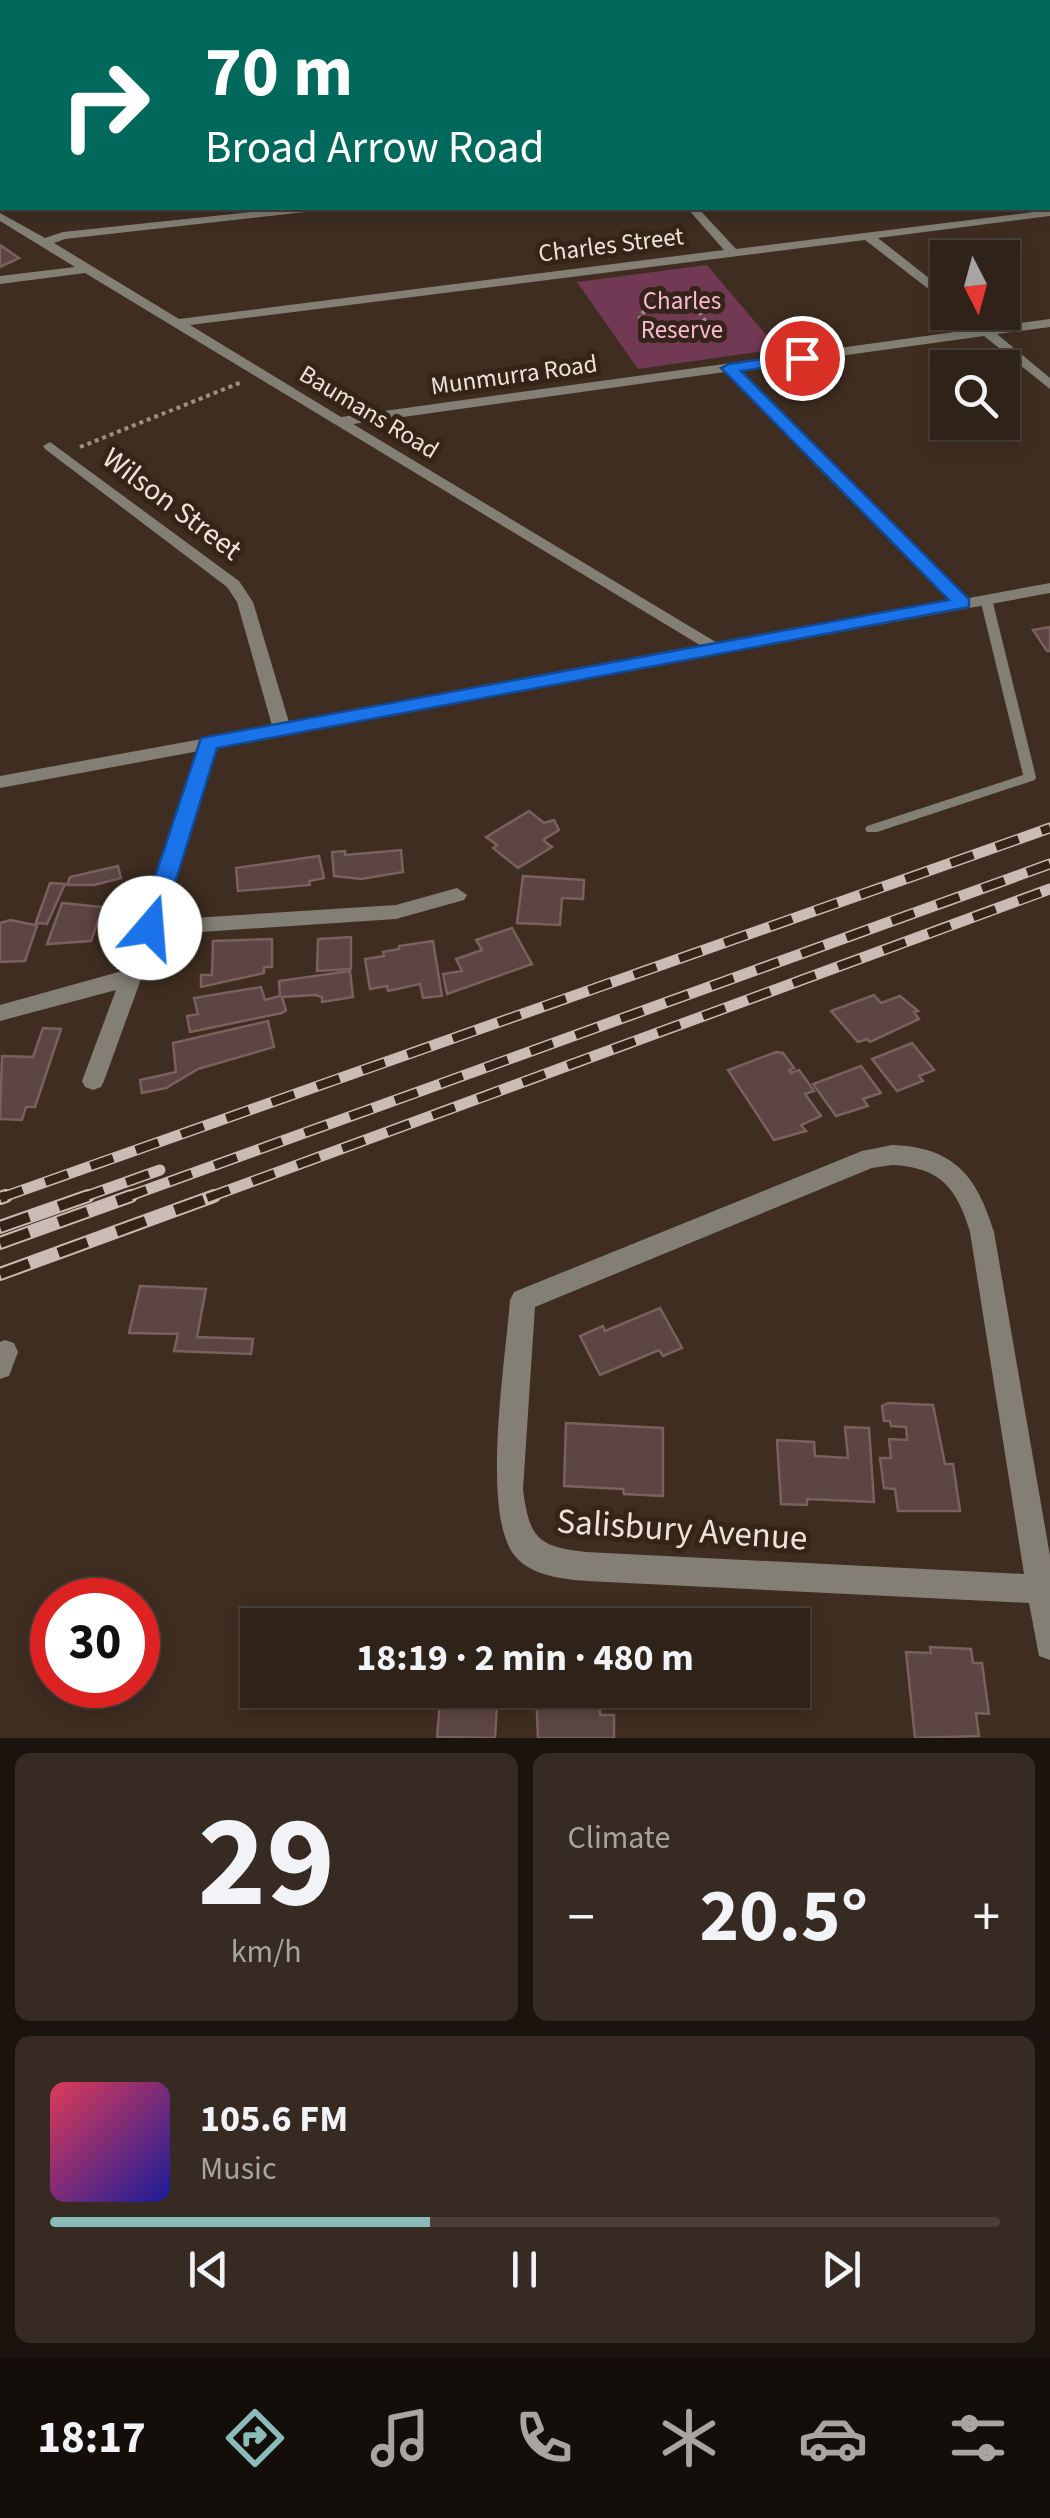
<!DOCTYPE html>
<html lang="en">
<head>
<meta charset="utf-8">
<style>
	body { margin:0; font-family:"Source Sans 3",sans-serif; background:#372a22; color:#f1f3f6; height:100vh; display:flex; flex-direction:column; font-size:38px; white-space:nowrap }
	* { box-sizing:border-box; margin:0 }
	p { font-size:32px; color:#a7a4a2 }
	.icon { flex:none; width:55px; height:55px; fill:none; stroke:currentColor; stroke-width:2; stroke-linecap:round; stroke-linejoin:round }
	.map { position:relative; height:1738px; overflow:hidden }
	.sheet { display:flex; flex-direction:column; gap:15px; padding:15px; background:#1a130e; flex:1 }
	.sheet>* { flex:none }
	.guide { position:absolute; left:0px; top:0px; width:1050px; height:210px; box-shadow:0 5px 15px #0003,0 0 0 2px #4a3f38; background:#00695c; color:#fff; overflow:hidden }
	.needle { width:65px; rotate:174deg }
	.fabs { position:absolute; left:930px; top:240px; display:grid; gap:20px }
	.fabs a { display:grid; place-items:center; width:90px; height:90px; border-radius:0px; background:#2f2219; box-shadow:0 5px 15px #0003,0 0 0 2px #4a3f38; font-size:50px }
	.speed { position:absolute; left:30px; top:1578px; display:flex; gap:20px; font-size:50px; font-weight:700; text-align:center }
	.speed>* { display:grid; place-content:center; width:130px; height:130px; border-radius:50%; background:#2f2219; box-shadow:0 5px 15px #0003,0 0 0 2px #4a3f38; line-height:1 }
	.speed .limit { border:15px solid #d22; background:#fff; color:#111 }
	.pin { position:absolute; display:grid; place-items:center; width:85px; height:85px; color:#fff; margin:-42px; border:5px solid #fff; border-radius:50%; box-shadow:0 2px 10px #0007 }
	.me { position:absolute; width:110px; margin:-55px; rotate:18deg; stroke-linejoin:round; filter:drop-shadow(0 0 8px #0008) }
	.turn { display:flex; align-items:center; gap:35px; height:210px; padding:0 40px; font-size:45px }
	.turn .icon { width:130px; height:130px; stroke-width:2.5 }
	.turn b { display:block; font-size:70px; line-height:85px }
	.big { font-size:75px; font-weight:700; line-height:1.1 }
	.sheet .tile { flex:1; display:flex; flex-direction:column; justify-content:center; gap:15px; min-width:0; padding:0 35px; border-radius:15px; background:#372a22 }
	.sheet .dial { align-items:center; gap:0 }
	.dial b { font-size:130px; line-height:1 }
	.song { display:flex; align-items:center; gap:30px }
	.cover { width:120px; height:120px; border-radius:15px; background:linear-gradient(135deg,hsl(350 70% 55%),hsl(240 70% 35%)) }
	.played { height:10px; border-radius:5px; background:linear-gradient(90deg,#8bbbb9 40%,#4a3f38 40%) }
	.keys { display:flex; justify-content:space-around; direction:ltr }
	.heat { display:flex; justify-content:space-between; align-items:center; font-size:55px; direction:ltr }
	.sheet .tiles { flex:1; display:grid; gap:15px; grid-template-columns:1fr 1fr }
	.tile:last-child { grid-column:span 2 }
	.trip { position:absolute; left:240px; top:1608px; width:570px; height:100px; border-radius:0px; background:#2f2219; box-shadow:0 5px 15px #0003,0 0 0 2px #4a3f38; font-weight:700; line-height:100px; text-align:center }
	.tab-bar { display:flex; height:160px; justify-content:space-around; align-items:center; background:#130e0a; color:#a7a4a2 }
	.tab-bar .icon { width:70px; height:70px }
	.tab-bar .on { color:#8bbbb9 }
	.tab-bar b { font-size:45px; color:#f1f3f6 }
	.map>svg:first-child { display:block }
</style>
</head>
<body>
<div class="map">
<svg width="1050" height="1738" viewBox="0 0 1050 1738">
	<rect width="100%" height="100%" fill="#3f2d21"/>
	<path fill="#493221" d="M209,0H675L647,2Z"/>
	<path fill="#723954" d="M707,265L778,349L638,369L577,282Z"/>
	<g fill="#5d4543" stroke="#7a605e" stroke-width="2.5">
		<path d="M0,245L19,258L0,267Z"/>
		<path d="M1050,627V651H1047L1033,630Z"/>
		<path d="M529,811L544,823L554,820L559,830L543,840L552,847L518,868L493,848L497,845L486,837Z"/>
		<path d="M401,850L403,872L361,879L334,876L332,852L345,851V855Z"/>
		<path d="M319,856L324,878L309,881L310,885L238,891L236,868Z"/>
		<path d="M118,866L121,878L94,885H67L70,877Z"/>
		<path d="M523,876L584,880L583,899L562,898L560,925L517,923Z"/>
		<path d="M50,883L65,884L47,924L38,923L25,961L0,962V923L10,920L35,925Z"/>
		<path d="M62,903L103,907L91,941L47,944Z"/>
		<path d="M512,928L532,964L447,994L443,974L462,971L456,959L482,950L476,940Z"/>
		<path d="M351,937V969L317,971L318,939Z"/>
		<path d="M272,939V967H264V973L201,987V975H212L213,941Z"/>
		<path d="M433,941L442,996L423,998L420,984L388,991L387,986L370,989L365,959L384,956L383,952L399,949V946Z"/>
		<path d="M350,971L353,997L322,1002V997L315,995L282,997L286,1010L282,1013L190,1032L187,1016L198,1014L194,998L261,987L265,1000L280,996L279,981Z"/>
		<path d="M874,995L881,1003L900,996L918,1011L914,1012L919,1019L870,1042L867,1039L858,1042L831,1011Z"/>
		<path d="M268,1021L274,1047L198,1069L166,1088L142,1093L140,1080L176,1072L173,1043Z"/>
		<path d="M43,1028L61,1029L35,1107H26L22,1120L0,1119L2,1056L33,1057Z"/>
		<path d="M912,1043L934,1070L919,1076L923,1081L897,1091L872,1059Z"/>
		<path d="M776,1052L783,1053L794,1068L789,1070L791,1073L799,1070L814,1091L805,1094L821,1116L801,1125L806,1131L774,1140L728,1070Z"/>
		<path d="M861,1066L881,1093L863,1099L868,1106L836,1116L813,1084Z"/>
		<path d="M140,1286L206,1289L197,1337L253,1339L251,1354L174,1351L178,1334L129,1333Z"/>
		<path d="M660,1308L682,1348L663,1356L659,1350L600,1375L580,1336L603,1326L605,1331Z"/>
		<path d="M888,1403L933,1405L945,1464H953L960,1511H898L895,1489L884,1488L880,1458H891L889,1439L907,1440L906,1427L891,1426L890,1421H884L882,1406Z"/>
		<path d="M566,1423L663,1428V1496L624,1494L623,1489L564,1486Z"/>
		<path d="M845,1427L869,1428L874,1502L807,1499V1505L781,1504L777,1440L814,1442L815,1456L848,1458Z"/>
		<path d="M930,1647L971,1649L973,1663H982L989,1714L976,1713L979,1736L915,1738L906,1652L931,1653Z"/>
		<path d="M441,1690H498L495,1738L437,1737Z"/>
		<path d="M536,1690H600V1715H614V1738H538Z"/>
	</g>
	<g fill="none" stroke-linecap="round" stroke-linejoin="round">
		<g stroke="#9e8f86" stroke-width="4" stroke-dasharray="4 4" stroke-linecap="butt">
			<path d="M673,296L695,304L707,324L647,331L639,316L659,299Z"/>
			<path d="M80,447L242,382"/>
		</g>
		<path fill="#837f75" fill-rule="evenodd" d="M986,596L992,599L1036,777L1035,780L877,832H867L865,829L867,826L1023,775L980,599Z"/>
		<g fill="#837f75" fill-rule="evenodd">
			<path d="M191,0H199L200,2H192Z"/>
			<path d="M1014,0H1022L1023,2H1015Z"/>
			<rect x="0" y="30" width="2" height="6"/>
			<rect x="0" y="89" width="2" height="6"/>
			<rect x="1048" y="121" width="2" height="6"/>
			<rect x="0" y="158" width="2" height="6"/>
			<path d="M288,208H321L315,211L65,239L54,243L179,319L724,250L687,208H698L736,249L1050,210V216L878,238L948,293V304L865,240L190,325L341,417L976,329L957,312H971L989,327L1050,319V327L997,334L1050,378V389L984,336L739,370L970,603L968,607H956L725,372L353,424L719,644L722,648L713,653L85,273L0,284V276L75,267L0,221V213L45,238L63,232Z"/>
			<path d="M50,442L239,581L253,602L291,729L288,733L282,735L273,729L237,602L227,587L45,449L43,446Z"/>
			<path d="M209,736L218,742L162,920L396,905L457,888L467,895L464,900L396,919L157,935L104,1081L101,1087L93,1090L85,1087L82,1081L116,990L0,1021V1005L122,971L200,742Z"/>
			<path d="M892,1145C954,1147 977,1176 994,1232L1050,1556V1660L1039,1656L1029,1603L586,1581C563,1579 531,1576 515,1556C480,1514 506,1358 510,1300L514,1292L862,1151ZM892,1165C940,1167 957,1188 970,1232L1024,1574L586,1552C537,1547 529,1537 523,1489L535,1307L872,1168Z"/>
			<path d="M5,1340L14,1343L18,1352L9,1376L0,1379V1342Z"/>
		</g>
		<path fill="#837f75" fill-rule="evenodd" d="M1050,583V593L0,788V776Z"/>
		<path fill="#b0aa9b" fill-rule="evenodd" d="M1048,83L1050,84V90L1048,89Z"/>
		<defs>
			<g id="rail-far1">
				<path d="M0,1198L1050,828"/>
				<path d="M81,1198L160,1170"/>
				<path d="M124,1198L1050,864"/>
				<path d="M207,1198L1050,889"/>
			</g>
			<g id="rail">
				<path d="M0,1198L6,1196"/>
				<path d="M0,1227L88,1196"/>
				<path d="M0,1243L131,1196"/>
				<path d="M0,1274L214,1196"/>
			</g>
		</defs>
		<use href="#rail-far1" stroke="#cabcb4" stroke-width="11"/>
		<use href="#rail" stroke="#cabcb4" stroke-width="14"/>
		<use href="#rail-far1" stroke="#352418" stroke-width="8" stroke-dasharray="24" stroke-linecap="butt"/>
		<use href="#rail" stroke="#352418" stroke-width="10" stroke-dasharray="31" stroke-linecap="butt"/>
	</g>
	<path fill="#1a73e8" stroke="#114b97" stroke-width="2.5" d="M802,353L810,358L808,361L741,371L969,599V607L217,748L161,928L150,937L141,934L138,928L201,738L949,600L721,368L729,364Z"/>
	<g text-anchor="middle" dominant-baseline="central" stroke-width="10" stroke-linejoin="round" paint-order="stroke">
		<g font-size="25" fill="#eee2da" stroke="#352418">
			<text transform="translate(611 245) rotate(-7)">Charles Street</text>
			<text transform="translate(514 375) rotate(-8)">Munmurra Road</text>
			<text transform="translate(369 412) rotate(31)">Baumans Road</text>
		</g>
		<g font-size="25" fill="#f9b9d5" stroke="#352418">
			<text x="682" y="301">Charles<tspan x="682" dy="29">Reserve</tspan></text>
		</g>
		<g font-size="30" fill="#eee2da" stroke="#352418">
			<text transform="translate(172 504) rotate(37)">Wilson Street</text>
		</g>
		<g font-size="35" fill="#eee2da" stroke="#352418">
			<text transform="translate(682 1530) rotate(4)">Salisbury Avenue</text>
		</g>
	</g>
</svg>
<div class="fabs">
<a><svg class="needle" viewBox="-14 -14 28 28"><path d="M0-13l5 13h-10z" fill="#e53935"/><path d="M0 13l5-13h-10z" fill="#a7a4a2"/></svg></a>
<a><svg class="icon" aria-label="search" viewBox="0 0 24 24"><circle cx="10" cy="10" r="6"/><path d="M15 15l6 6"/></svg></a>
</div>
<div class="speed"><div class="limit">30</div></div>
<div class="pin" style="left:802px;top:358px;background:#d93025"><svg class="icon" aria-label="arrive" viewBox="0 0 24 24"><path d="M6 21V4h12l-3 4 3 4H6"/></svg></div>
<svg class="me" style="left:150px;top:928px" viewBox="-20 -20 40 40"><circle r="19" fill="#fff"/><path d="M0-13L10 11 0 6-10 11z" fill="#1a73e8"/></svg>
<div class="trip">18:19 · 2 min · 480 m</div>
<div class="guide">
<div class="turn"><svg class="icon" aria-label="right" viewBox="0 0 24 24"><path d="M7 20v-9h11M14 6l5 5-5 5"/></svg><div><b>70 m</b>Broad Arrow Road</div></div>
</div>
</div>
<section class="sheet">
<div class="tiles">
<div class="tile dial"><b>29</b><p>km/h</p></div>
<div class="tile"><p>Climate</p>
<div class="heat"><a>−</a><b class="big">20.5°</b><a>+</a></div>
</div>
<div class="tile">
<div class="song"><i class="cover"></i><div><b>105.6 FM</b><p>Music</p></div></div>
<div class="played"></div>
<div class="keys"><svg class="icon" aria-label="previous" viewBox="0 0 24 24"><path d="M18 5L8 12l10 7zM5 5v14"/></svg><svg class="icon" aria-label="pause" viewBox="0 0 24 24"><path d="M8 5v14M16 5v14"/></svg><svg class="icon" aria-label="next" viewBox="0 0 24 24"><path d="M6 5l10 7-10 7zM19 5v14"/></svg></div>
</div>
</div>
</section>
<nav class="tab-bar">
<b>18:17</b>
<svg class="icon on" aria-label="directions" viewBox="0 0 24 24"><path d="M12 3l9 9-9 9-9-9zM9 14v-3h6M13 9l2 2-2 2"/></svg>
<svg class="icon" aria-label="music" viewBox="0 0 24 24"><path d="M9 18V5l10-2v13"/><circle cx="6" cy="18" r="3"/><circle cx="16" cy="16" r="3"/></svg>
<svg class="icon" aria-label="phone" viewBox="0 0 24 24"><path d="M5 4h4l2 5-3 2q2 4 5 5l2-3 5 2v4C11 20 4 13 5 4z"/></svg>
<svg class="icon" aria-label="climate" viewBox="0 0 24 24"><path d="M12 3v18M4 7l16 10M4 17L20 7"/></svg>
<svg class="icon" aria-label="car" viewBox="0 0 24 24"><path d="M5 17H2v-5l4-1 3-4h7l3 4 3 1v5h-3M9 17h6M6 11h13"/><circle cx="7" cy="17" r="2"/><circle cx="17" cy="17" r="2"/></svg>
<svg class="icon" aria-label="filters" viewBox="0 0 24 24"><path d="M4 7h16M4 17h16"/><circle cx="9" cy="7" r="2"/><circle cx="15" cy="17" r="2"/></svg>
</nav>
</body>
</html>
